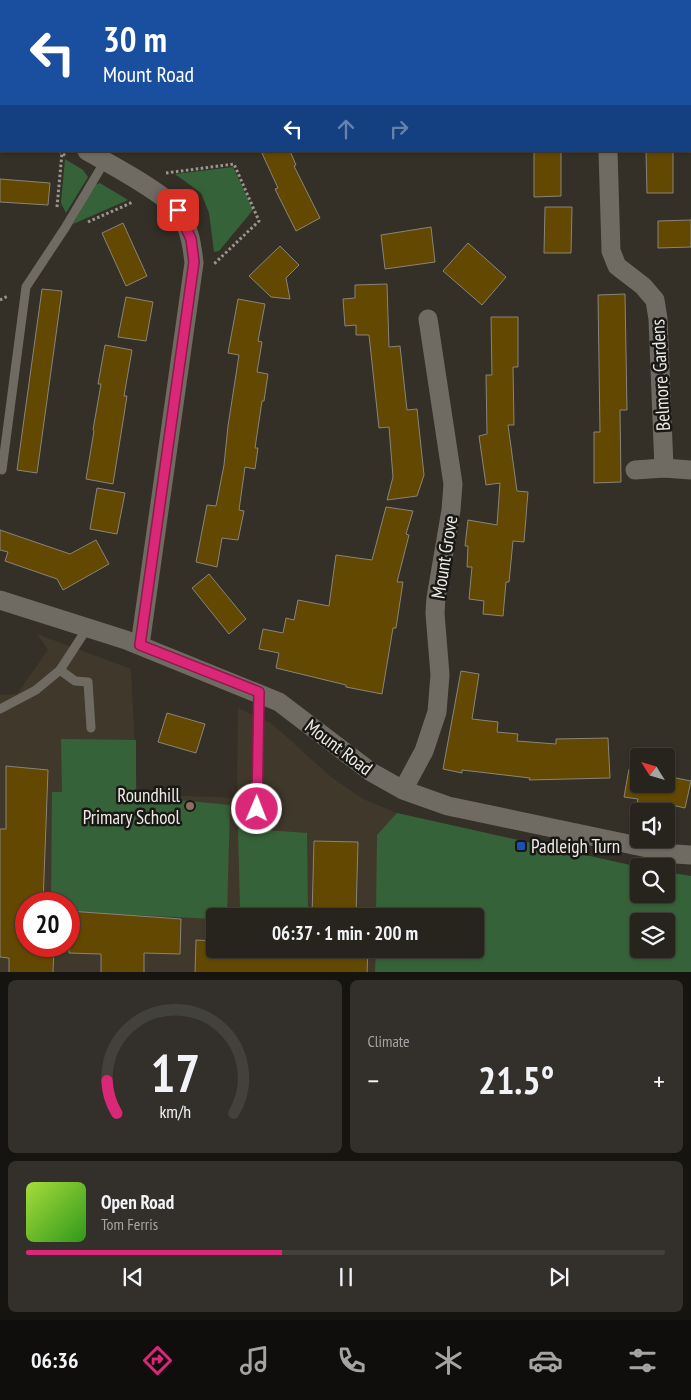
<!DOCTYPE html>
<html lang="en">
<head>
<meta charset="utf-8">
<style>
	body { margin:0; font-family:"PT Sans Narrow",sans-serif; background:#33302b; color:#f1f3f6; height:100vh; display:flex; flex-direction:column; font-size:19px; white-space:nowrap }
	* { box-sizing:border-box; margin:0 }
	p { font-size:16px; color:#a4a4a4 }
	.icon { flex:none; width:28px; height:28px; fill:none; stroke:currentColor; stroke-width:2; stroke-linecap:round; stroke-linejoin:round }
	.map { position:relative; height:972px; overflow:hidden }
	.details { display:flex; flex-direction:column; gap:8px; padding:8px; background:#151410; flex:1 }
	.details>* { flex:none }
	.banner { position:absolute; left:0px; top:0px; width:691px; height:152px; box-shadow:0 1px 4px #0004,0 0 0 1px #43413c; background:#1a4fa0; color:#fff; overflow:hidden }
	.needle { width:32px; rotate:307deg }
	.controls { position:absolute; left:630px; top:748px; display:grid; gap:10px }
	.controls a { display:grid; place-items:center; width:45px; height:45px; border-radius:5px; background:#27241e; box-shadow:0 1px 4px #0004,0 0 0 1px #43413c; font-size:25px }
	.speed { position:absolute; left:15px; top:892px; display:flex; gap:10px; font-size:25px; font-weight:700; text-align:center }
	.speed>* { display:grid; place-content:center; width:65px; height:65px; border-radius:50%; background:#27241e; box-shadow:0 1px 4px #0004,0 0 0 1px #43413c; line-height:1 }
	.speed .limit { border:8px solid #d22; background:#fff; color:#111 }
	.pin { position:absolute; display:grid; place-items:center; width:42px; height:42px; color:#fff; margin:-21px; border-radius:10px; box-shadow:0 2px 8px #0006 }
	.me { position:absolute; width:55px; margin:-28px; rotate:1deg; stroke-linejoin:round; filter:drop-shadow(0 0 4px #0008) }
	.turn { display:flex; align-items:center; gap:18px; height:105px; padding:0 20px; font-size:22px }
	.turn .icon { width:65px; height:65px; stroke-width:2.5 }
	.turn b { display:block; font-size:35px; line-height:42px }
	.lanes { display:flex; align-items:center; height:48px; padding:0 20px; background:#0003; justify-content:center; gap:25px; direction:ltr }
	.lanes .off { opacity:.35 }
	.big { font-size:38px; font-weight:700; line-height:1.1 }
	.details .widget { flex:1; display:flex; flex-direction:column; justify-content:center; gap:8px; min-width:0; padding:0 18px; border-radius:8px; background:#33302b }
	.details .dial { align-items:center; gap:0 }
	.dial svg { height:130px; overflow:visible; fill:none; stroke:#43413c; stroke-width:7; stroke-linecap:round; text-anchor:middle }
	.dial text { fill:#f1f3f6; stroke:none }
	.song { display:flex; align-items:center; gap:15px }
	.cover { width:60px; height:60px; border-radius:8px; background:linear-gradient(135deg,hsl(80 70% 55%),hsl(110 70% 35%)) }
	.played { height:5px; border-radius:2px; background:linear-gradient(90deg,#db2777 40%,#43413c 40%) }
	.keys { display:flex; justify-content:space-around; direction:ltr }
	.heat { display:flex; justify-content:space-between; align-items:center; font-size:28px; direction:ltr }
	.details .tiles { flex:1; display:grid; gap:8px; grid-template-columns:1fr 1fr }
	.widget:last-child { grid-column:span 2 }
	.trip { position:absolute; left:206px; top:908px; width:278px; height:50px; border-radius:5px; background:#27241e; box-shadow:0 1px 4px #0004,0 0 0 1px #43413c; font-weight:700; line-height:50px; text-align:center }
	.tabs { display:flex; height:80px; justify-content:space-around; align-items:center; background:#100e0c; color:#a4a4a4 }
	.tabs .icon { width:35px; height:35px }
	.tabs .active { color:#db2777 }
	.tabs b { font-size:22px; color:#f1f3f6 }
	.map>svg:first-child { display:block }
</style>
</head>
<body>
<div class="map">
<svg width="691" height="973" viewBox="0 0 691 973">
	<rect width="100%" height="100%" fill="#343028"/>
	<path fill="#40392b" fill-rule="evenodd" d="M37,634L131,669L137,794L237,798L238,708L271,723L331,777L363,799L397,813L639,867V894H666V872L691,876V972H0V695L17,694L48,650ZM26,904H69V946H26ZM215,916H475V949H215ZM639,921H666V949H639Z"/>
	<g fill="#366239" fill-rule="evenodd">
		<path d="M65,159L83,170L88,177L66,213L61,203Z"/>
		<path d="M233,167L253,210L219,251L214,252L209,213L201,193L175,174Z"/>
		<path d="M100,183L128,200L73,224L95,185Z"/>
		<path d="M61,739L136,740V796L230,805L227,916H215V919L69,912V904H51L52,792H62Z"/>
		<path d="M397,813L639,867V894H666V872L691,876V972H375L376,949H475V916H376L377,835ZM666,921V949H639V921Z"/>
		<path d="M238,828L307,833L308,912L240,908Z"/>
	</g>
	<g fill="#634802" stroke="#89847a">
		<path d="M261,151H290L296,165L294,166L320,218L296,231L275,189L278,188Z"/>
		<path d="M534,151H561V196L534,197Z"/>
		<path d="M646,151H673V193H647Z"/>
		<path d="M0,179L50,183L48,205L0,202Z"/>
		<path d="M545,207H572L571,253H544Z"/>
		<path d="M691,220V247L658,248V221Z"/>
		<path d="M123,223L147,276L126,286L102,233Z"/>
		<path d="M431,227L435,262L385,269L381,235Z"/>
		<path d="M468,243L506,277L482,305L443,271Z"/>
		<path d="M280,246L299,265L286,278L290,299L271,297L249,276Z"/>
		<path d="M387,284L389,347L400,346L407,410L417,409L424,475L417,496L387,500L393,477L389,427L379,428L369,335H356V325L345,326L343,299L355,298V285Z"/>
		<path d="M42,289L62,291L37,473L17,470Z"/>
		<path d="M625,294L627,410H620L621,482L594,483V432H600L598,295Z"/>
		<path d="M126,297L153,302L146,341L118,337Z"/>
		<path d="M238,299L265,304L258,341L262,342L257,372L268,374L264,401H262L255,448H258L255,469L245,467L239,510L244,511L238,540L222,538L217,567L196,562L207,505L216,506L224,465L228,426L239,355L228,353Z"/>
		<path d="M491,317H518V367H513L514,425H508L517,491L528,492L524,542L513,541L509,582H506L503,616L483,614L484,601L469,599L472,567H467L468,546H465L468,520L497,525L500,483L486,485L479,436L487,434L486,375H492Z"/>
		<path d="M105,345L132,350L124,396H127L113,484L86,479L94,431L93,430L101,384H98Z"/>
		<path d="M97,488L125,493L117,534L90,529Z"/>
		<path d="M386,507L413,511L406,534L409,535L397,582H403L396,628H393L382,694L346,687V685L276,668L279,653L259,649L263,629L283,633L286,618L294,620L298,600L329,606L336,555L372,560Z"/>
		<path d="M0,530L70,554L96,540L109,564L63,590L57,579L5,561L8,552L0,550Z"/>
		<path d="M209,574L246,619L229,634L192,588Z"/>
		<path d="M461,671L479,674L472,719L498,722L497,732L518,734L517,741L556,744V739L608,738L610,778L529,780L530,778L462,770V773L443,769Z"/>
		<path d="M167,713L205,724L196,753L158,742Z"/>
		<path d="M6,766L48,770L43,904H26V946H54L53,973H9V958L0,957V829H6Z"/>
		<path d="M629,769L639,771V784H666V776L691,781L685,808L672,805L670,814L666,813V811L636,808L638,799L624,797Z"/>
		<path d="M314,841L358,842L356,916H259V915L312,916Z"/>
		<path d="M69,911L181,919L180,954L144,953V973H101V954L69,953Z"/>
		<path d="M196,940L215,941V949H368L367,973H195Z"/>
	</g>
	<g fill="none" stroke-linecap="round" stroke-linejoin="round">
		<g stroke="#9a9690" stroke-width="3" stroke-dasharray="2.5 2.5" stroke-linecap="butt">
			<path d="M0,43H1"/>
			<path d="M0,99H1"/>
			<path d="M59,151L66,156"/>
			<path d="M166,173L234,164L259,221L214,264"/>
			<path d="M57,207L62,153"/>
			<path d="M88,222L133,202"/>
			<path d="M0,300L8,296"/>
		</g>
		<g stroke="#706b62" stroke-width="9">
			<path d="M2,470L26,287L65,228L105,161"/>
			<path d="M88,627L60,670L75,681L88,682L91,728"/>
			<path d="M0,709L36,690L60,670"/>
			<path d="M257,809L259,693"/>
		</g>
		<g stroke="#706b62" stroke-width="19">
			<path d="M603,0V1"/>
			<path d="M0,123H1"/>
			<path d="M87,151C108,163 165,193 178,211C189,226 192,244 194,263L140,645"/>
			<path d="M608,151L611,251L617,266L643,286L655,300L658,319L664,468"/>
			<path d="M635,470L664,468L691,470"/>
			<path d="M0,600L126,640L279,702L371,772L403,790L448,806L676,854L691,855"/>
			<path d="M403,790L424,751L437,712L440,675L435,613L436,598L451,510L453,484L428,319"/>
		</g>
	</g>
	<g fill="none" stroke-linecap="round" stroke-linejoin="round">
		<defs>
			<path id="route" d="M178,210L191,239L194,262L140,645L259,692L257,809"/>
		</defs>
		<use href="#route" stroke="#8e194d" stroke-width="12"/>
		<use href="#route" stroke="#db2777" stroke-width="9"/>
	</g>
	<circle fill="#8d6e63" stroke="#1a1815" stroke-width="2" cx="190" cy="806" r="5"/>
	<rect fill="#1a4fb4" stroke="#1a1815" stroke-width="2" x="516" y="841" width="10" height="10" rx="2.5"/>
	<g text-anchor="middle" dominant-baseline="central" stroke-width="5" stroke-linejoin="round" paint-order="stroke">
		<g font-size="19" fill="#edeae5" stroke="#1a1815">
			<text transform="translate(660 375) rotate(-93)">Belmore Gardens</text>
			<text transform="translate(444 557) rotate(-81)">Mount Grove</text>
			<text transform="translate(339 747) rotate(37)">Mount Road</text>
		</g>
		<g font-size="19" fill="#edeae5" stroke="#1a1815" text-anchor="end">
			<text x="180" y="795">Roundhill<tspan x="180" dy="22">Primary School</tspan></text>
			<text x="531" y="846" text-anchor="start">Padleigh Turn</text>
		</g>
	</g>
</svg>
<div class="controls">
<a><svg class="needle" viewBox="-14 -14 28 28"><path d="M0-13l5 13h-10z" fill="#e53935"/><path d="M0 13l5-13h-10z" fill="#a4a4a4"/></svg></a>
<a><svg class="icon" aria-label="sound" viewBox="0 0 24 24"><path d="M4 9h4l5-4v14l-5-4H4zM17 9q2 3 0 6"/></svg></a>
<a><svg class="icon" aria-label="search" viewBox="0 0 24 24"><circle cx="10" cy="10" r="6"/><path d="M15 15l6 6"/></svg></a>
<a><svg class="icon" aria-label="layers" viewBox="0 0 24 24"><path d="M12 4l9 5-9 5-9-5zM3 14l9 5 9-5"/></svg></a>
</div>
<div class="speed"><div class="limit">20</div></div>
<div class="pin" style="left:178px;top:210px;background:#d93025"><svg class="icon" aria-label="arrive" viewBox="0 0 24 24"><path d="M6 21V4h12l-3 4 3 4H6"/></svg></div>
<svg class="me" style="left:257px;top:809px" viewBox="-20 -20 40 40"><circle r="17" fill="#db2777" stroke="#fff" stroke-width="3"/><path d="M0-11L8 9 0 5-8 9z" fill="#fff"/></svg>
<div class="trip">06:37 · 1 min · 200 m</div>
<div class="banner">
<div class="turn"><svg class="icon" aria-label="left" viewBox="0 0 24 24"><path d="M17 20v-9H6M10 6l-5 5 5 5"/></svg><div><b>30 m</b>Mount Road</div></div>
<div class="lanes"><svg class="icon" aria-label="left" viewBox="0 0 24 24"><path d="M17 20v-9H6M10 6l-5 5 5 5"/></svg><svg class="icon off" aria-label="ahead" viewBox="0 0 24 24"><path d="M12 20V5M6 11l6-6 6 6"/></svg><svg class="icon off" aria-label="right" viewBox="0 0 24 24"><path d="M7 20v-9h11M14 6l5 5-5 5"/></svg></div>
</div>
</div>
<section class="details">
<div class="tiles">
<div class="widget dial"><svg viewBox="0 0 100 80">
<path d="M14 69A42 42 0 1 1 86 69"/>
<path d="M14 69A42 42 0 0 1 8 49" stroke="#db2777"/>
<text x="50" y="56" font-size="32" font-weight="700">17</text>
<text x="50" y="72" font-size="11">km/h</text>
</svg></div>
<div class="widget"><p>Climate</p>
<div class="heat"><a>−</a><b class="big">21.5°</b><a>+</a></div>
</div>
<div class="widget">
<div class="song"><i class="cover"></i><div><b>Open Road</b><p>Tom Ferris</p></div></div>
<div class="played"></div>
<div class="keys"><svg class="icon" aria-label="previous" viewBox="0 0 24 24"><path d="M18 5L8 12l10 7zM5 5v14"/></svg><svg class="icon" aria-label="pause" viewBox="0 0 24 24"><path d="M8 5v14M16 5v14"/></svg><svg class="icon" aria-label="next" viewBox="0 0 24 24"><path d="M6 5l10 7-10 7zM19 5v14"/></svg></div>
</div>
</div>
</section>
<nav class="tabs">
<b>06:36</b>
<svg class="icon active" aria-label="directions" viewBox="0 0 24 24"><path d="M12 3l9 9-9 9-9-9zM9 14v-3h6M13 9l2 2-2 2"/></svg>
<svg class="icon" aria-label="music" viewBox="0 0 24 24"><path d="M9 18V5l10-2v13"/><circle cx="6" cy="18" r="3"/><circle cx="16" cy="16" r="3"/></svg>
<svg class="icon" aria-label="phone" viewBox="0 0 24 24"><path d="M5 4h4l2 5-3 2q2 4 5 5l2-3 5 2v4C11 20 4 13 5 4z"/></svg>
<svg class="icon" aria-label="climate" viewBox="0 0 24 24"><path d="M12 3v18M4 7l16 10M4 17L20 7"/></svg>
<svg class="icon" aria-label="car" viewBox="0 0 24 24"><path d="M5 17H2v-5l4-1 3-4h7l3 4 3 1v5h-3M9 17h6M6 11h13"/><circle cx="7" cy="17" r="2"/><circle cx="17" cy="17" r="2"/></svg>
<svg class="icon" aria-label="filters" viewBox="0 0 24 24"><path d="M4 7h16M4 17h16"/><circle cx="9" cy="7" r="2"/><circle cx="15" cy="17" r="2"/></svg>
</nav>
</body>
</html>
